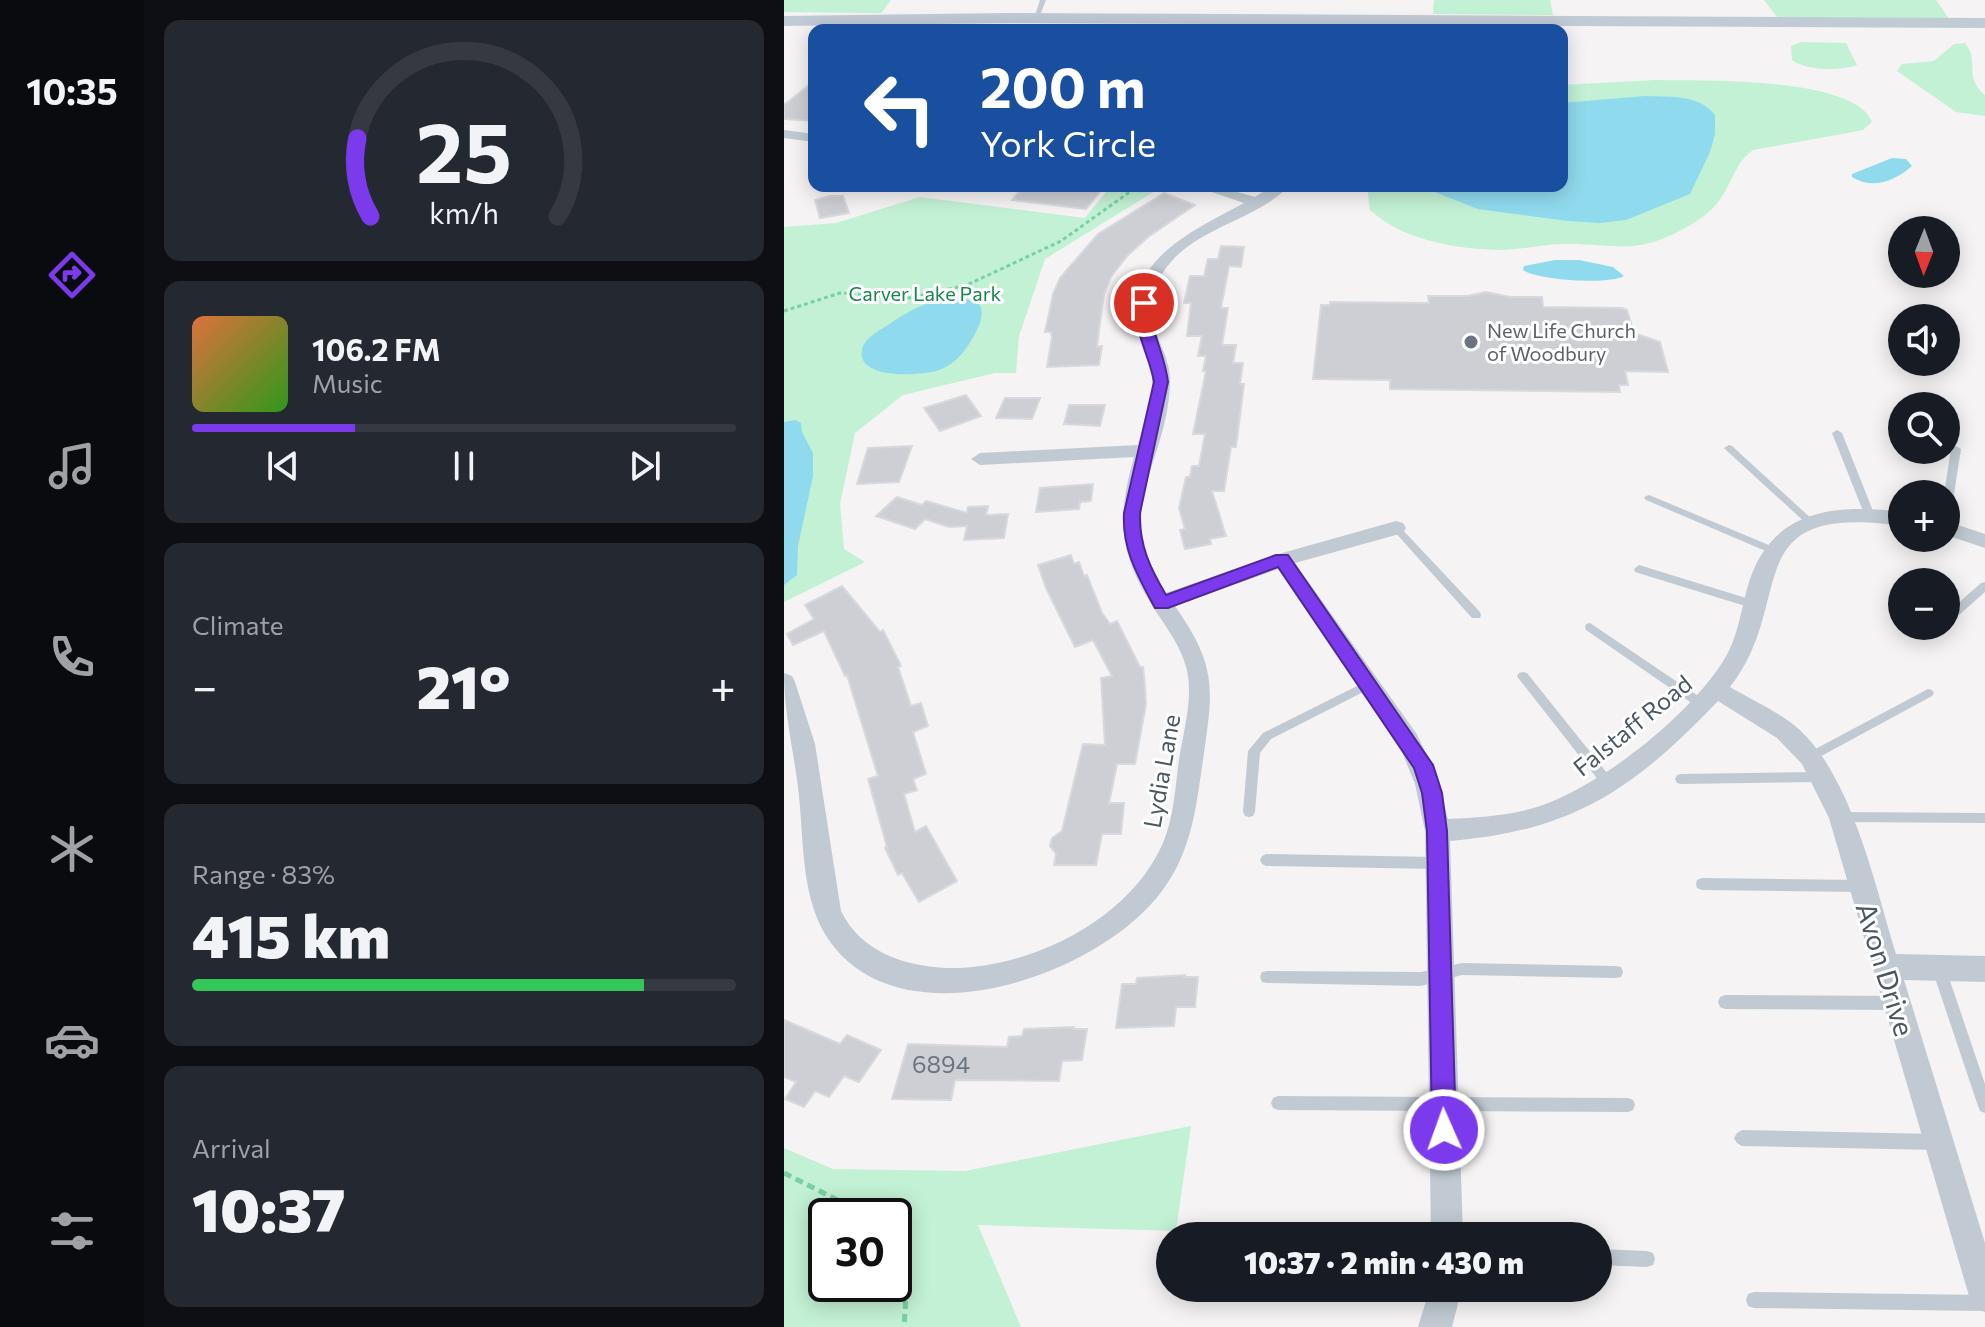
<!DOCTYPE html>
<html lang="en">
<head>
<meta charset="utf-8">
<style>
	body { margin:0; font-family:Commissioner,sans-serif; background:#242831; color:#f1f3f6; height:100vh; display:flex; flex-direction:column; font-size:30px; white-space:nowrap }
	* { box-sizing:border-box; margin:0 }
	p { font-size:26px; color:#9ea1a6 }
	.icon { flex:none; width:44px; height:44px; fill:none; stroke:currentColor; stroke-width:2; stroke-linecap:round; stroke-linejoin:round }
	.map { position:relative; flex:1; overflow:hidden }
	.details { display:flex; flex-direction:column; gap:20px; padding:20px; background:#0d0f14; width:640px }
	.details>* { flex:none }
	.hud { position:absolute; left:24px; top:24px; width:760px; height:168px; border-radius:16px; box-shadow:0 4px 20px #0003; background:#1a4fa0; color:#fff; overflow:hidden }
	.needle { width:52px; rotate:181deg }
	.fabs { position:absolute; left:1104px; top:216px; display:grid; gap:16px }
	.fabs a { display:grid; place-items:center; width:72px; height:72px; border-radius:50%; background:#171b24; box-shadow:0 4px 20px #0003; font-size:40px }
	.speed { position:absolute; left:24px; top:1198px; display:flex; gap:16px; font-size:40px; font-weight:700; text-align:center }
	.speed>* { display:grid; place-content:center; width:104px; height:104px; border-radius:50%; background:#171b24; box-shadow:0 4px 20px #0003; line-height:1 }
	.speed .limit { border:4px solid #111; border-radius:12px; background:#fff; color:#111 }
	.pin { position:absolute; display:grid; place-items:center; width:68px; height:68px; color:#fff; margin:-34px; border:4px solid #fff; border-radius:50%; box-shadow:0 2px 8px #0007 }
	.me { position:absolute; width:88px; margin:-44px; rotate:358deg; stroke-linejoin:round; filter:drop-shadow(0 0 6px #0008) }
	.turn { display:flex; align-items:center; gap:28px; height:168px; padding:0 40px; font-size:36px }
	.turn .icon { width:104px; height:104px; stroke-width:2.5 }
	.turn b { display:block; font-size:56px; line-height:68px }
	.big { font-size:60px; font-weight:800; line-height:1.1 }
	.details .tile { flex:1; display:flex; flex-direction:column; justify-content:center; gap:12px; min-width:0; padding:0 28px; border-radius:16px; background:#242831 }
	.details .dial { align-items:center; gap:0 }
	.dial svg { height:208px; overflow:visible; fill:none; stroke:#363941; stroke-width:7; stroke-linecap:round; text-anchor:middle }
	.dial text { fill:#f1f3f6; stroke:none }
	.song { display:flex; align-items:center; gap:24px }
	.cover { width:96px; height:96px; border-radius:12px; background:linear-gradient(135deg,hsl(20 70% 55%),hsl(110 70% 35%)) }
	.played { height:8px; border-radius:4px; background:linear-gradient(90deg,#7c3aed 30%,#363941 30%) }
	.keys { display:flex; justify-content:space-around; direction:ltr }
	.heat { display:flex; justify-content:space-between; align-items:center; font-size:44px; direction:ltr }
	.charge { height:12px; border-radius:6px; background:linear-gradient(90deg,#34c759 83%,#363941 0) }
	.trip { position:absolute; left:372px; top:1222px; width:456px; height:80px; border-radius:40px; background:#171b24; box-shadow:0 4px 20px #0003; font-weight:800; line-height:80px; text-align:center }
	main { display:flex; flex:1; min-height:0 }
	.tabs { display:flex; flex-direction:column; width:144px; justify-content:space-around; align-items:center; background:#090b0e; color:#9ea1a6 }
	.tabs .icon { width:56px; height:56px }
	.tabs .on { color:#7c3aed }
	.tabs b { font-size:36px; color:#f1f3f6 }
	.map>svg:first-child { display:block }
</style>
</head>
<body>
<main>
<nav class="tabs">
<b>10:35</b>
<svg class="icon on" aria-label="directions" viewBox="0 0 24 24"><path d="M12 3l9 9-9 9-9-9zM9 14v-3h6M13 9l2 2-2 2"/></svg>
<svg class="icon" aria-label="music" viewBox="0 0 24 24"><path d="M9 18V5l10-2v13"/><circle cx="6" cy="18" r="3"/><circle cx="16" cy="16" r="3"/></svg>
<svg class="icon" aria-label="phone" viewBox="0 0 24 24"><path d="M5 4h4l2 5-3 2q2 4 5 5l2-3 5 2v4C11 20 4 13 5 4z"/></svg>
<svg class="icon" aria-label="climate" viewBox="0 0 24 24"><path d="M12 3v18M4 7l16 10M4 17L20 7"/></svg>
<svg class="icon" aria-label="car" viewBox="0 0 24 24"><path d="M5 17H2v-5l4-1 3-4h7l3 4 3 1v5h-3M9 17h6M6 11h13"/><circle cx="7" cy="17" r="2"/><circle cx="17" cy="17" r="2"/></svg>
<svg class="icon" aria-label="filters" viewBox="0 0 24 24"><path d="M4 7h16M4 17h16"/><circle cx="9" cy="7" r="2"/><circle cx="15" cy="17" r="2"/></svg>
</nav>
<section class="details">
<div class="tile dial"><svg viewBox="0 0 100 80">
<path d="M14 69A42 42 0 1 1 86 69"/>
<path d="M14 69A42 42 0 0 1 9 39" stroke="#7c3aed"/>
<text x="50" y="56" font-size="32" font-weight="700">25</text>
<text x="50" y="72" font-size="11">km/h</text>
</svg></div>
<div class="tile">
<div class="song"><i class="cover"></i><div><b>106.2 FM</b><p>Music</p></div></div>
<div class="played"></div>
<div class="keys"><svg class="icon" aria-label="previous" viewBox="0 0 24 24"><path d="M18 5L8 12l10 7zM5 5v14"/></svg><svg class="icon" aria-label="pause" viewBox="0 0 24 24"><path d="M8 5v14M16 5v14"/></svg><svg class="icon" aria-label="next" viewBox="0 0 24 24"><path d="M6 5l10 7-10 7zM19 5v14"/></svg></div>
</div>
<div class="tile"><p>Climate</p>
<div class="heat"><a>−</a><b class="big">21°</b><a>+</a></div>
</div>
<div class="tile"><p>Range · 83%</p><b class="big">415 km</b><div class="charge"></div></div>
<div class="tile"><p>Arrival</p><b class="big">10:37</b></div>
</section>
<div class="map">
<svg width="1201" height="1327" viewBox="0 0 1201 1327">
	<rect width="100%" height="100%" fill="#f5f3f3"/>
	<g fill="#c3f1d5" fill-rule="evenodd">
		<path d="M0,0H107L97,13L0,12Z"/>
		<path d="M650,0H766L769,15L649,14Z"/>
		<path d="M980,0H1152L1165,19L994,18Z"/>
		<path d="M1017,42L1062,43L1073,65C1056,71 1023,71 1008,60L1007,46Z"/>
		<path d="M1170,44L1181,43C1196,60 1179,77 1201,95V116L1172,112L1113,71L1118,64L1150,61Z"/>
		<path d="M872,80C916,81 1070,76 1088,122L1079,130L1069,132L969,150C953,161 949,179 939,195C931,209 917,219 903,227C849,257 835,243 779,244C757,244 734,251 712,250C669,248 618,240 586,210L583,186H778V85Z"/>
		<path d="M327,186H379L261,259L235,336L232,373H211L119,395L71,433L56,504L60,549L81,562L0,602V227L52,223L136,197L301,218Z"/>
		<path d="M407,1126L392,1231L194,1225L237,1327H0V1148L49,1169L181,1171ZM42,1216H110V1284H42Z"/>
	</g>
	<g fill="#90daee">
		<path d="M861,96C884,97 915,94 931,115V134L926,152L906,194L842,220L816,223L784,221L694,209L635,186H778V103Z"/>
		<path d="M1108,158L1122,159L1128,166C1111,181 1088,190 1068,177V174Z"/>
		<path d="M795,260L829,267L840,276C825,285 753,280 739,270L740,266L771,260Z"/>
		<path d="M178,297L196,305C200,315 196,324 191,334C183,348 174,362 158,369C142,376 72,381 78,350C80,338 95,331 104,325C127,309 150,297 178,297Z"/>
		<path d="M11,420L17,423L18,432L29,453V476L14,546L13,575L0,585V422Z"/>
	</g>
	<g fill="#cdcfd5" stroke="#d7d9de" stroke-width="2">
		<path d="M30,81V121L0,119V105Z"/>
		<path d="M240,186H312L311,188L318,189L302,209L228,200Z"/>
		<path d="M380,193L411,205L364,237L343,256L327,277L320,294L315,330L313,347L318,346L315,365L263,367L268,337L267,332H261L269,294L276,278L314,234Z"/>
		<path d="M46,196H59L65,213L36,218L31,200Z"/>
		<path d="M437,246L460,247L457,267L445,266L437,308H444L438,345H452L449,363H459L456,384H460L452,447H447L440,491H428L442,536L426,539L427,544L401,549L396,530L401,529L395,508L402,477H406L408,466H415L421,434H409L422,371H419L422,356H414L418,336H403L407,303H400L406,276H420L424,259H434Z"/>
		<path d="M702,292L726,297H758L759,307L838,308L843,310L850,333L876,342L884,372L841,371L844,385H835L836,392L606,389V380L529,379L537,305H546V302L645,303L644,296H684Z"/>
		<path d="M182,395L197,416L156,431L140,408Z"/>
		<path d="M221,398H256L248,419L212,418Z"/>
		<path d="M285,405H321L316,426L280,424Z"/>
		<path d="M128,446L115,482L73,484L84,448Z"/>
		<path d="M309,484L307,501L296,502L295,509L252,512L256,488Z"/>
		<path d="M113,497L138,505L142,501L183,513L184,507L204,506L202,515L224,514L220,538L180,540L183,526L165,527L141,519L131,529L92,516Z"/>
		<path d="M287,555L290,564L295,562L300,576L303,575L318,613L326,624L333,621L356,667H359L361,687L362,704L351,764H333L325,803H340L337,834H318L312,865H270L272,854L266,846L268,838L278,831L299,744L321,745L317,678L328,676L309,640L291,647L262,588L254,565Z"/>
		<path d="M58,586L96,632L99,630L117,666L114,667L127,706L137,703L144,726L129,732L142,774L129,779L133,790L120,794L131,832L142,826L173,881L135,902L118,873L114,875L101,848L103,847L84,779L94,776L63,675L61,676L40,631L9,645L3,634L30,619L21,605Z"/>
		<path d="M401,975L400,977H414L411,1007H392L390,1026L332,1028L338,984H352L353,978Z"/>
		<path d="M0,1020L56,1044L63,1035L97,1050L75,1082L60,1076L45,1097L31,1091L20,1107L1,1099L12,1082L0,1077Z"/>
		<path d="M290,1027V1029H303L298,1060L278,1061L275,1081L171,1080L167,1100L108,1099L124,1044L223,1047L225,1037L238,1036L240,1029Z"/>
	</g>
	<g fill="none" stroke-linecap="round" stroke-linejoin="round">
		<path stroke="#7ad0a6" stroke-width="3" stroke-dasharray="4 3" stroke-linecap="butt" d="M0,311L56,293L125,298L183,285L277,241L354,186"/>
		<g stroke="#7ad0a6" stroke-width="5" stroke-dasharray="8 5" stroke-linecap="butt">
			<path d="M0,1173L85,1216"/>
			<path d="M110,1238L123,1281L120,1327"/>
		</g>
		<g fill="#c1cad2" fill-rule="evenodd">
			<path d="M256,0H262L255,18L250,19Z"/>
			<path d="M1053,430L1058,433L1091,516L1089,518H1083L1081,516L1048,433Z"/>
			<path d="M945,445L948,446L1030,521L1032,523L1030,525H1024L942,450L940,448Z"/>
			<path d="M1172,446L1177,449L1167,513L1162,516V494H1160L1167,449Z"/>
			<path d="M865,495L992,548L993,550L988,554L984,552L862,500L860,498L862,496Z"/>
			<path d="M612,525L615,526L696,612L697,615L696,618H688L609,530L607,528Z"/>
			<path d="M855,565L975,602L976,605L971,609L851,572L850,569Z"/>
			<path d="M1201,582V592L1166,623L1162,624V614L1197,583Z"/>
			<path d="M806,623L923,702L925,705L923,708H915L802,630L801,627L802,624Z"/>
			<path d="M1148,626H1160L1154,633L1150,634L1145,630Z"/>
			<path d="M739,672L743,673L827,778L829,782L827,786L823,787L819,786L735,679L733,676L735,673Z"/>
			<path d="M585,680L589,681L591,684L589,687L487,739L476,753L471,812L469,816L465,817L461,816L459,812L464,751L479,733Z"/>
			<path d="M1144,689L1148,690L1150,693L1148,696L1030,760L1026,762L1022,760L1020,757L1022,754Z"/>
			<path d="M1038,772L1042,773L1044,777L1042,781L1038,782L897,784L893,783L891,779L893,775L897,774Z"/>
			<path d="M1057,812L1201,813V823L1057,822L1053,821L1051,817L1053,813Z"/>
			<path d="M482,854L653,857L657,859L659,863L657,867L653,869L482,866L478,864L476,860L478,856Z"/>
			<path d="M918,878L1077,880L1082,882L1083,886L1082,890L1077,892L918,890L913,888L912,884L913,880Z"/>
			<path d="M678,963L832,966L837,967L839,972L837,977L832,978L678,975L637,986L483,983L478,982L476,977L478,972L483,971L637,972Z"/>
			<path d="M1155,963L1160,964L1162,969L1201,1084V1113L1196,1111L1194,1106L1148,969L1150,964Z"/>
			<path d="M941,995L1113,996L1118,998L1120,1003L1118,1008L1113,1010L941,1009L936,1007L934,1002L936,997Z"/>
			<path d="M494,1096L844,1098L849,1100L851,1105L849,1110L844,1112L494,1110L489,1108L487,1103L489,1098Z"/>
			<path d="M958,1130L1154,1134L1159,1137L1162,1142L1159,1147L1154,1150L958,1146L953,1143L950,1138L953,1133Z"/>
			<path d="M814,1249L863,1251L869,1253L871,1259L869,1265L863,1267L814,1265Z"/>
			<path d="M970,1292L1201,1295V1311L970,1308L964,1306L962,1300L964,1294Z"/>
		</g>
		<g fill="#c1cad2" fill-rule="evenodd">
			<path d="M0,130L30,134V142L0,138Z"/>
			<path d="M410,186H432L471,197L488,186H505C470,222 409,227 380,271C347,320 387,342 386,382C384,465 325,508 382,593L491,555L612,521L619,523L622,528L619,533L511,563L632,733L652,773L664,819C695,817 729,816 759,805C820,783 903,717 938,663C953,641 956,615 963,589C984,511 1047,503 1118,512V526C949,502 1014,601 946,687C966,699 991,710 1010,725C1067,771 1091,886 1112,954L1201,956V982L1120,980L1201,1243V1312L1189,1308L1185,1296L1045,818L1018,764L993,738L934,701C850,789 789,831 666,841L679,1236H647L641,831L631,784L616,747L494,569L391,606C434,668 429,689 419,760C412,807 408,851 378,891C315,977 110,1048 41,934C16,892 20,834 14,787C9,748 0,712 0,673L8,676L11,682L31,744L57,911C77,952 120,966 163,968C244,970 346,920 379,843C390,817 391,788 395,760C399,733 408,704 404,676C401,654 387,634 375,616C336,558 331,524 350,457L196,465L187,459L196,453L354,445C361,420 373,391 366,365C362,351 354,339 352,324C342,259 414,228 460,203Z"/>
			<path d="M1162,521L1201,534V548L1162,535Z"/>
			<path d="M646,1288H678L668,1327H634Z"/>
		</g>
		<path fill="#c1cbd6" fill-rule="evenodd" d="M223,13L1201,18V28L223,23L0,26V16Z"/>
	</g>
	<path fill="#7c3aed" stroke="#51269a" stroke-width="2" d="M355,300L366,303C367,335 380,351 384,382L356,513C355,545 366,568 382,595L492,555H504L649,765L658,793L663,831L672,1130L669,1139L660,1142L651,1139L648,1130L643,831L638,793L630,768L494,567L384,608H371C354,576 338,550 340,513L370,382C366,355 346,327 355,300Z"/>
	<circle fill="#6b7280" stroke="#fff" stroke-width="3" cx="687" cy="342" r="8"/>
	<g text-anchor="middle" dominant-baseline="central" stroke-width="6" stroke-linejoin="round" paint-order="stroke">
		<g font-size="20" fill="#17864f" stroke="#fff">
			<text x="141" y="293">Carver Lake Park</text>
		</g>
		<g font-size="20" fill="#5b616d" stroke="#fff" text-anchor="start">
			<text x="703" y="330">New Life Church<tspan x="703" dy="23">of Woodbury</tspan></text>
		</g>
		<g font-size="24" fill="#4a5661" stroke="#fff">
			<text transform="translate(848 725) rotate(-39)">Falstaff Road</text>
			<text transform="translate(377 771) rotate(-80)">Lydia Lane</text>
		</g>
		<g font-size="24" fill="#6b747e">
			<text x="157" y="1063">6894</text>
		</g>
		<g font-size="28" fill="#4a5661" stroke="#fff">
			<text transform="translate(1102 969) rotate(73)">Avon Drive</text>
		</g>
	</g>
</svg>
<div class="fabs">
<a><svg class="needle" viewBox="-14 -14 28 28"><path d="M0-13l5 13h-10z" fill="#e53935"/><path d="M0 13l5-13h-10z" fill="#9ea1a6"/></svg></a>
<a><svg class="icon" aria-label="sound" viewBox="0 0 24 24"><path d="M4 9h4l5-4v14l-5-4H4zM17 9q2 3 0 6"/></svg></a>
<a><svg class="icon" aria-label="search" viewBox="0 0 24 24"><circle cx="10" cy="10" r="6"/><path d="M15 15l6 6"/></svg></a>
<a>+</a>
<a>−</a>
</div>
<div class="speed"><div class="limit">30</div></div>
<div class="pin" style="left:360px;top:303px;background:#d93025"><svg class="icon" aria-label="arrive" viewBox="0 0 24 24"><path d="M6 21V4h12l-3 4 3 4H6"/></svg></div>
<svg class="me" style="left:660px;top:1130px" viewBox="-20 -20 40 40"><circle r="17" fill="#7c3aed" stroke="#fff" stroke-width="3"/><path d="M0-11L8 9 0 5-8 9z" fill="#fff"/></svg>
<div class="trip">10:37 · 2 min · 430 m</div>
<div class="hud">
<div class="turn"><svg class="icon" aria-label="left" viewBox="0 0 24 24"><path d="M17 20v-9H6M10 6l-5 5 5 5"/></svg><div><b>200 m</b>York Circle</div></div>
</div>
</div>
</main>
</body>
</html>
